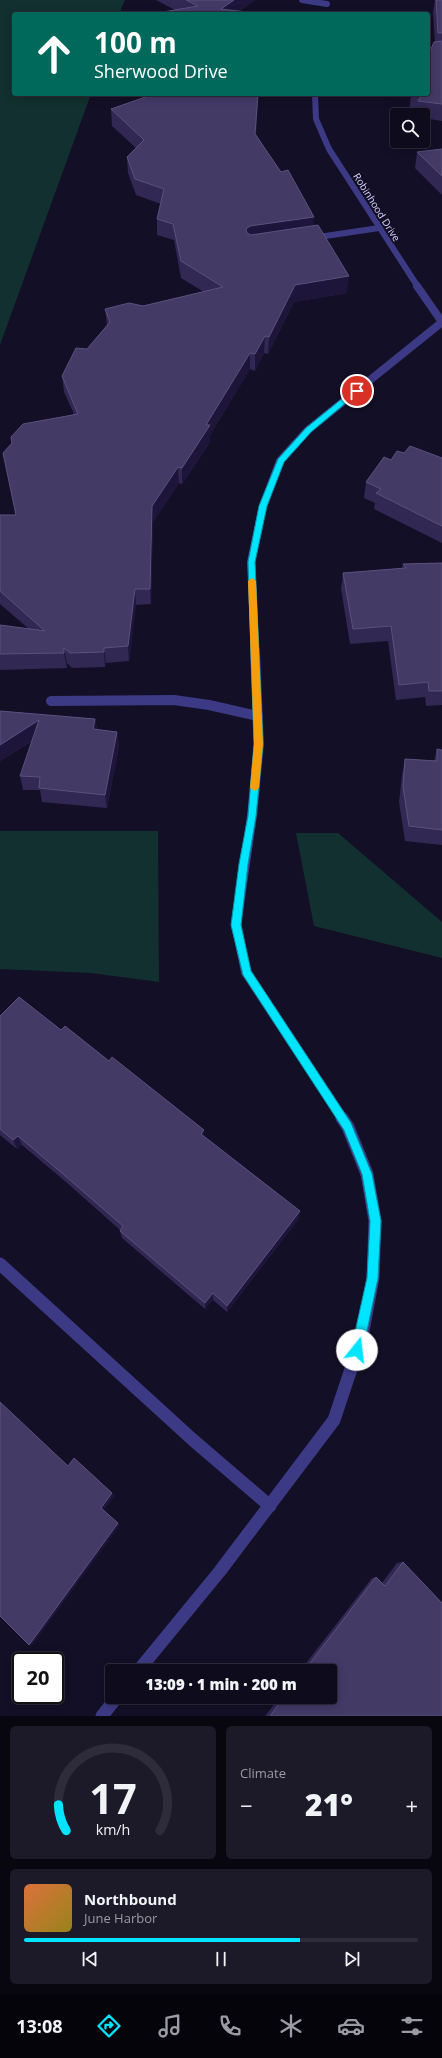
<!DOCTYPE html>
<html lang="en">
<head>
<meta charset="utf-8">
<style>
	body { margin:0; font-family:"Open Sans",sans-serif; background:#1c1929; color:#f1f3f6; height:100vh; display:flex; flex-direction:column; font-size:15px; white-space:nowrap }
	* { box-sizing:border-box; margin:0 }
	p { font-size:13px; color:#9b9ba3 }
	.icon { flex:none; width:22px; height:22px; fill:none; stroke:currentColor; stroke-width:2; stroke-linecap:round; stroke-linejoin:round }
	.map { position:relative; height:1716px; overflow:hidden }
	.panel { display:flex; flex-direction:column; gap:10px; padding:10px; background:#08060f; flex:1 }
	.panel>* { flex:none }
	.hud { position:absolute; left:12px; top:12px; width:418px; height:84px; border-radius:4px; box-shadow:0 2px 10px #0003,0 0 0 1px #2e2b3b; background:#00695c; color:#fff; overflow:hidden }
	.controls { position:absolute; left:390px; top:108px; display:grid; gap:8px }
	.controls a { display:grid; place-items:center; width:40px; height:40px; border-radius:4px; background:#0e0b1c; box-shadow:0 2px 10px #0003,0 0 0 1px #2e2b3b; font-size:20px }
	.speed { position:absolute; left:12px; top:1652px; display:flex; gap:8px; font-size:20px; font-weight:700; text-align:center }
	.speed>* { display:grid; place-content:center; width:52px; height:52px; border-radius:50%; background:#0e0b1c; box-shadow:0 2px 10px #0003,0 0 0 1px #2e2b3b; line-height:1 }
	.speed .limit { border:2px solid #111; border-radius:6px; background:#fff; color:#111 }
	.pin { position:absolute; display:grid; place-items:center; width:34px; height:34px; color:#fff; margin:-17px; border:2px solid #fff; border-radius:50%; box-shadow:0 1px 4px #0007 }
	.me { position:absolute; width:44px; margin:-22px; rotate:16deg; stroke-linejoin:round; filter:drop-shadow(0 0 3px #0008) }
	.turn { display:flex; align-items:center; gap:14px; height:84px; padding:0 16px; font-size:18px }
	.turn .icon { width:52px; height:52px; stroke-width:2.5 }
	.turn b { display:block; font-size:28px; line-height:34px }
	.big { font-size:30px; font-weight:800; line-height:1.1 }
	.panel .card { flex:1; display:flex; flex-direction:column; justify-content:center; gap:6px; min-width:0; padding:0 14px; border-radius:6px; background:#1c1929 }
	.panel .dial { align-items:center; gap:0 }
	.dial svg { height:104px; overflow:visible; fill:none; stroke:#2e2b3b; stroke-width:7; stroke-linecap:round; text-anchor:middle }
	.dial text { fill:#f1f3f6; stroke:none }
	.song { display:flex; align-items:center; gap:12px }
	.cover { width:48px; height:48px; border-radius:6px; background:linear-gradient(135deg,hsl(20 70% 55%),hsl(50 70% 35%)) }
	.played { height:4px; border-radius:2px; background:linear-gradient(90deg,#00e5ff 70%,#2e2b3b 70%) }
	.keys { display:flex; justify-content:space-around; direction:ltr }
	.heat { display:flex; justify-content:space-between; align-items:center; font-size:22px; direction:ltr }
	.panel .tiles { flex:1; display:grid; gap:10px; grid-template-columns:1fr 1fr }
	.card:last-child { grid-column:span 2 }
	.trip { position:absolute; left:105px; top:1664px; width:232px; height:40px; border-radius:4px; background:#0e0b1c; box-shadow:0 2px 10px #0003,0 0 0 1px #2e2b3b; font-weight:800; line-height:40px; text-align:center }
	.tab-bar { display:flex; height:64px; justify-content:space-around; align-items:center; background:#06040b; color:#9b9ba3 }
	.tab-bar .icon { width:28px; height:28px }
	.tab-bar .current { color:#00e5ff }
	.tab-bar b { font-size:18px; color:#f1f3f6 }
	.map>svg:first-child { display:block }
</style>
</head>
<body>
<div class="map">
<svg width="442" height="1716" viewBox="0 0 442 1716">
	<rect width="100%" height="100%" fill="#130f26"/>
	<g fill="#12302f">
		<path d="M0,0H125L119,14H14V94H91L0,345Z"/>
		<path d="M0,831H158L159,982L91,973L0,969Z"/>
		<path d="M296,833H338L442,922V958L314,926Z"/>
	</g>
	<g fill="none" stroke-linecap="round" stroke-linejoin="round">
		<g stroke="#3d3a85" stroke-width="6">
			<path d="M302,0L327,4"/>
			<path d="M428,53H442"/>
			<path d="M315,94L316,119L329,149L418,287"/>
			<path d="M312,238L379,228"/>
		</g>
		<g stroke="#3d3a85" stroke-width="8">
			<path d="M417,286L442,322"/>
			<path d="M255,652L251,562L263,506L280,461L308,430L442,322"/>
		</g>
		<g stroke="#3d3a85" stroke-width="10">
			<path d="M255,651L259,744L252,816L236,925L246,972L343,1119"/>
			<path d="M51,701L174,700L209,705L258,716"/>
		</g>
		<g stroke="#3d3a85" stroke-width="13">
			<path d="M0,1264L193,1440L270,1506"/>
			<path d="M138,1671L220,1571L334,1420L362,1336L373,1278L375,1221L367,1174L348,1127L342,1118"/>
			<path d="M102,1716L117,1697"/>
		</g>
	</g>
	<g fill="#312854">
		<path d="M156,0H255L240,11L175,10Z"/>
		<path d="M435,0H442V121L423,118V115H416L417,112H409L411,96L435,42L433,12Z"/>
		<path d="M258,94L256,134L313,226L347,293L294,302L268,354L264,353L255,371L250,369L210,435V442L182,484L179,483L153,522L151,604L136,605L129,661L106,663L105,667L72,668L67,663V668L0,670V625L29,629L0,604V515H15L12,444L11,437L74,414L64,392L62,376L87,349L107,326L105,309L143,306L204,292L181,278L174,240L157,235V219L161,204L136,195L128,173L127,157L136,148L112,126L111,109Z"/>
		<path d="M442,149V195L415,168L417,152Z"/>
		<path d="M404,453L442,458V543L374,509L375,503L364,498L366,482L391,460Z"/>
		<path d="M442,563V705L426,706L425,697L396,700L388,641L350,644L341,589L343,573L402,568L403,564Z"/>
		<path d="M0,711L95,719L97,730L117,732L119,747L107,808L42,802L40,790H23L20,776L32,741L0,761Z"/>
		<path d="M437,749L442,750V845L405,841L399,802L402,775L405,759L434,761Z"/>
		<path d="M0,1016L61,1030L109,1061L204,1130V1136L300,1211L298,1220L227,1312L213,1300L205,1309L122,1238L120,1231V1230L66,1182L22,1145L17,1149L0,1135Z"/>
		<path d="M403,1562L442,1716H265L280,1697H330V1671H300L372,1578L376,1577L382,1583L397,1563Z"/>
	</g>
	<g fill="#1d163a">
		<path d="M234,0H255L236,14L221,9Z"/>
		<path d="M258,94L255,150V134Z"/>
		<path d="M314,217L313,233L246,245V229L250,226Z"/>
		<path d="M349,276L347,293L294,302L268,354L269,337L295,285Z"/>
		<path d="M265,336L264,353L255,371V354Z"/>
		<path d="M250,353V369L210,435V442L182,484V468L206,425Z"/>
		<path d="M178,467L179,483L153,522L151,604L150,589L152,506Z"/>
		<path d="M135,589L136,605L129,661L128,646Z"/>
		<path d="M64,648L67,663V668L64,653Z"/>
		<path d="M104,648L106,663L105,667L104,652Z"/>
		<path d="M95,719L97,734L93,729Z"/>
		<path d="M39,720L42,734L0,761V745Z"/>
		<path d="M117,732L119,747L107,808L105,795Z"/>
		<path d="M204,1130V1139L201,1134Z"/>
		<path d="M18,1136L22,1145L17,1149L13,1140Z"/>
		<path d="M300,1211L298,1220L227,1312V1306Z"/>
		<path d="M213,1293V1300L205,1309V1303Z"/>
		<path d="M112,1493L115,1496L104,1510L120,1525L33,1644L29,1645L101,1508Z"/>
	</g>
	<g fill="#433a66" stroke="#5a527e">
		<path d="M186,0H234L221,9L264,14H151L198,6Z"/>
		<path d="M436,0H442V33H438Z"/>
		<path d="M442,41V104L418,101L421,96H411L412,94H428V56L434,42Z"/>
		<path d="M154,94H258L255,134L281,172L288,170L314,217L250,226L246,229L247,233L251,235L318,225L349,276L295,285L269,337L265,336L255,354L250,353L206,425H210L182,468L178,467L152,506L150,589H135L128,646L104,648V652L70,653L64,648V653L0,654V625L45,631L0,591V515H16L3,453L12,443L11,437L23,424L78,414L62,376L76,348L87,349L110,322L105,309L129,303L143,306L223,287L181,261L173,224L157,219L164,189L135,179L127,157L144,140L111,109Z"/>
		<path d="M442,149V176L417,152Z"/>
		<path d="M410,446L442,458V526L376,493L381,489L366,482L384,457L391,460L397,451L404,453Z"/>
		<path d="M442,563V691H429L428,682L399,685L391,626L353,629L343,573L406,568L403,564Z"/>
		<path d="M0,711L95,719L93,729L117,732L105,795L39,788L40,777L20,776L39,720L0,745Z"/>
		<path d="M437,749L442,750V830L409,826L403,787L405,759L437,761Z"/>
		<path d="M19,997L61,1030L65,1026L109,1061L112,1057L204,1130L201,1134L300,1211L227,1306L213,1293L205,1303L120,1231L123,1226L63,1174L18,1136L13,1140L0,1129V1016Z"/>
		<path d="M0,1402L68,1466L74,1458L112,1493L101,1508L118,1523L29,1645L0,1616Z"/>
		<path d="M403,1562L442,1603V1716H270L284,1697H330V1671H304L376,1577L385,1586Z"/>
	</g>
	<path fill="#00e5ff" stroke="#0095a6" d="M354,389L360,391L311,432L284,462L267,506L255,562L263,744L256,816L248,864L241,925L251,971L351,1123L372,1174L381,1221L378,1278L363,1350L361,1354L357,1356L353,1354L351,1350L367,1278L370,1221L362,1174L344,1130L243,975L231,925L239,864L248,816L254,744L248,562L259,506L278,459L306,428Z"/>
	<path fill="#f59e0b" d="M252,578L256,581L263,744L259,788L255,791L250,788L254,744L248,581Z"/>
	<g text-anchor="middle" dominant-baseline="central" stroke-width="4" stroke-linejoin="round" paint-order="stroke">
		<g font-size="10" fill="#d9d4ff" stroke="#130f26">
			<text transform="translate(377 207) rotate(58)">Robinhood Drive</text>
		</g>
	</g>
</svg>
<div class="controls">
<a><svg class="icon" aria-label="search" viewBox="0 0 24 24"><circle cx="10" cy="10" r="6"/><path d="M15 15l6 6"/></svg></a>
</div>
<div class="speed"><div class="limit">20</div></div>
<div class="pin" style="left:357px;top:391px;background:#d93025"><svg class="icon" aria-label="arrive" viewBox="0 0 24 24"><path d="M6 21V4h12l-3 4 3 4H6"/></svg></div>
<svg class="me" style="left:357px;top:1350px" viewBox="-20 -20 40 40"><circle r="19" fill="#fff"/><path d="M0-13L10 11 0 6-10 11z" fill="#00e5ff"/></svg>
<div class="trip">13:09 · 1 min · 200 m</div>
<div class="hud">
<div class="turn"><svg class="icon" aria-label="ahead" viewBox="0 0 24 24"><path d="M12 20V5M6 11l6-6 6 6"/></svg><div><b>100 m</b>Sherwood Drive</div></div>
</div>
</div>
<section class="panel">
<div class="tiles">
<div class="card dial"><svg viewBox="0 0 100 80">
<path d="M14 69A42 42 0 1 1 86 69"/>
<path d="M14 69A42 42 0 0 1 8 49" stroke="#00e5ff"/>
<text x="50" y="56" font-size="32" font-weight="700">17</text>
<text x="50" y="72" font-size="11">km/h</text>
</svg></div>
<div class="card"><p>Climate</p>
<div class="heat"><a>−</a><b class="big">21°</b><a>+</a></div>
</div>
<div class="card">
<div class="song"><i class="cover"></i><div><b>Northbound</b><p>June Harbor</p></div></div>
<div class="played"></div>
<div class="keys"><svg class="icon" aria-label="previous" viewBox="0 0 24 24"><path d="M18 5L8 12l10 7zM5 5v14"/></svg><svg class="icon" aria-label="pause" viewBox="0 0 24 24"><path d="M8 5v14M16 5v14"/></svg><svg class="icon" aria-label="next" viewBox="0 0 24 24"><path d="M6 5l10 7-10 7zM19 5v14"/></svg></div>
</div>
</div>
</section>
<nav class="tab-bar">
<b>13:08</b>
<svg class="icon current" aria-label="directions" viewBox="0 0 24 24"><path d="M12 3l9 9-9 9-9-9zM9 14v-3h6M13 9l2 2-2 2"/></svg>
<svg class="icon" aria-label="music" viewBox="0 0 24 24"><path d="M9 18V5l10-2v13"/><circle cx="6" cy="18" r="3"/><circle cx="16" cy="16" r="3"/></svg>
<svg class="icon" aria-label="phone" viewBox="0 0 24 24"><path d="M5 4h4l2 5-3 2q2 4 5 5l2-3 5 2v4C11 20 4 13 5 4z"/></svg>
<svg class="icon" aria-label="climate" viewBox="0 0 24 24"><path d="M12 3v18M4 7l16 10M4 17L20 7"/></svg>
<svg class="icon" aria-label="car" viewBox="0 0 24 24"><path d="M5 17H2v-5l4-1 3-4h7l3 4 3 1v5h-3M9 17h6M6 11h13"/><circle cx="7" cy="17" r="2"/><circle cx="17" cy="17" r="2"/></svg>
<svg class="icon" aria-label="filters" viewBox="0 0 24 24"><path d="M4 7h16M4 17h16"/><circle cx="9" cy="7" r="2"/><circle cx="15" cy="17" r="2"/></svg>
</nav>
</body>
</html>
